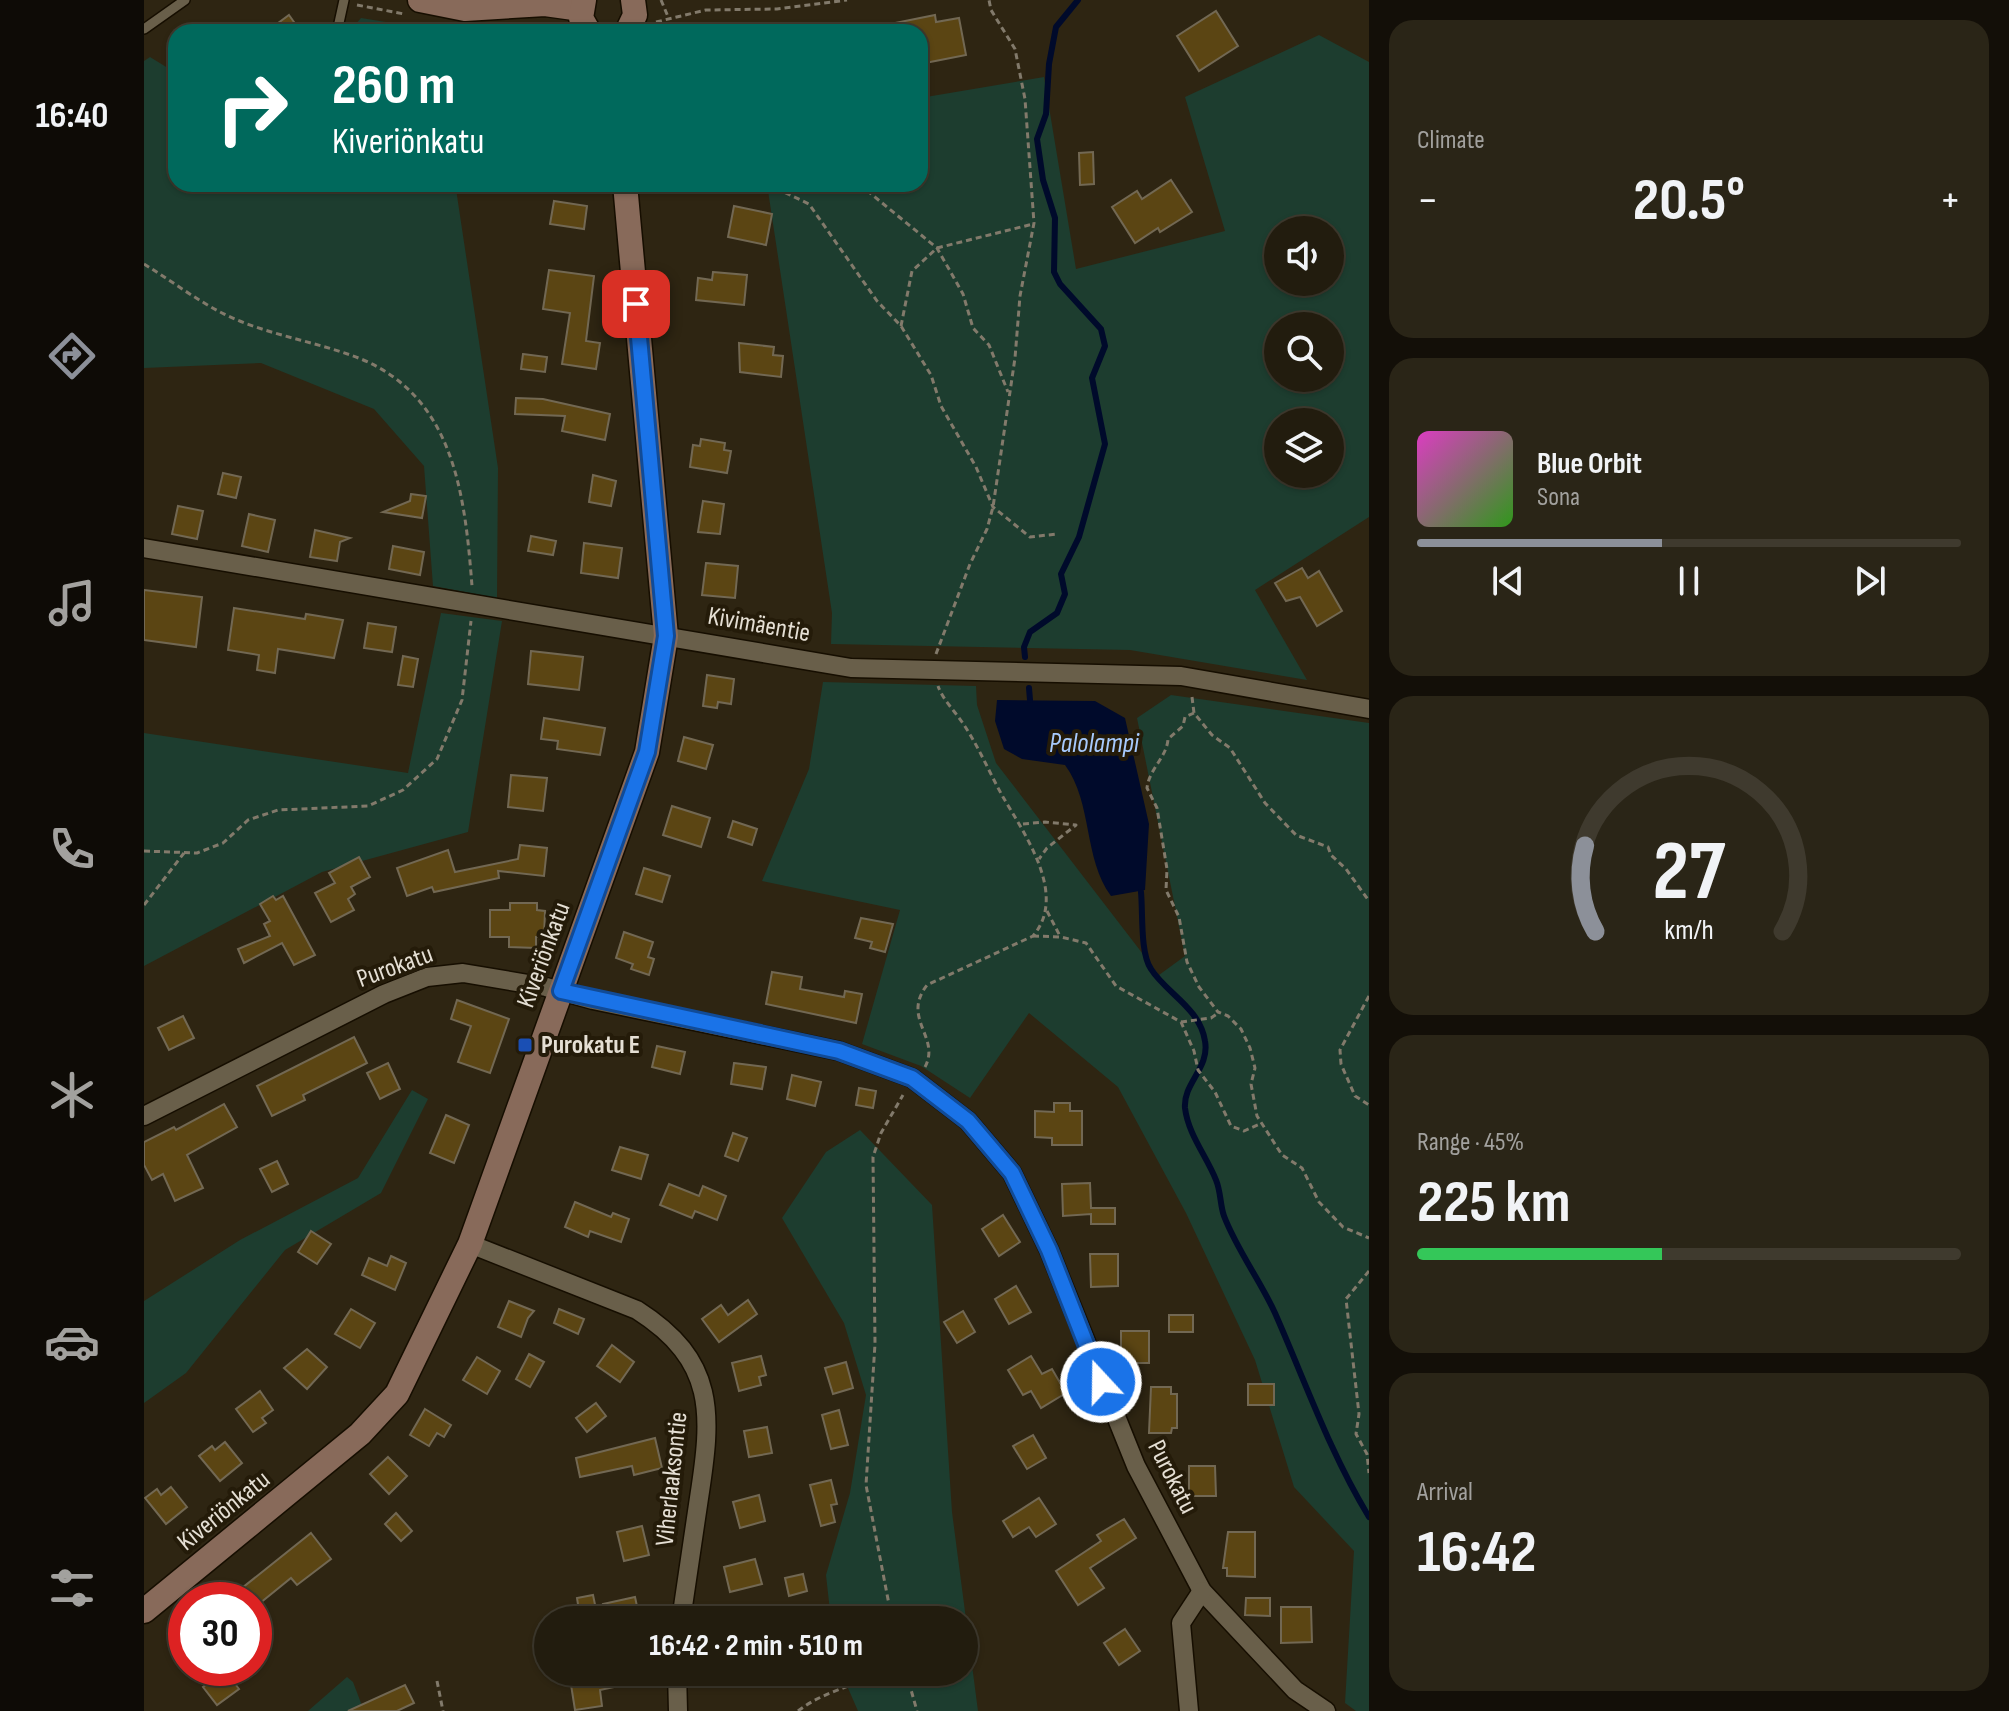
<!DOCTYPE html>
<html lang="en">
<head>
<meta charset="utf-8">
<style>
	body { margin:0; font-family:"Sofia Sans Condensed",sans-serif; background:#2a2517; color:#f1f3f6; height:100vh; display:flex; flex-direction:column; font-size:30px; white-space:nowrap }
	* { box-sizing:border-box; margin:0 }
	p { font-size:26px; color:#a2a19e }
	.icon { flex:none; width:44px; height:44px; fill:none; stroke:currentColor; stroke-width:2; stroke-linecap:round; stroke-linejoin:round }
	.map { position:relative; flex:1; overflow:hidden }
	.side { display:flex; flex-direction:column; gap:20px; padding:20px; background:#130f08; width:640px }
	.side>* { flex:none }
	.top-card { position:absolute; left:24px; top:24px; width:760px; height:168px; border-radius:24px; box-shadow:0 2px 6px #0004,0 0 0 2px #3f3a2e; background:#00695c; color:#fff; overflow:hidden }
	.fabs { position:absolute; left:1120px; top:216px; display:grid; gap:16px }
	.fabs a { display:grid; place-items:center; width:80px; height:80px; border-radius:50%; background:#221c0e; box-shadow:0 2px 6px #0004,0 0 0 2px #3f3a2e; font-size:40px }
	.speed { position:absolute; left:24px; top:1582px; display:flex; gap:16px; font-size:40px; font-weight:700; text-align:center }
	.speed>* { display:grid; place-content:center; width:104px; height:104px; border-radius:50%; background:#221c0e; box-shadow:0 2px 6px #0004,0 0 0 2px #3f3a2e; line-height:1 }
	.speed .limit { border:12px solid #d22; background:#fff; color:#111 }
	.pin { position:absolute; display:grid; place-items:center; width:68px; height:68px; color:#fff; margin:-34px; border-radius:16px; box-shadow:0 4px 12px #0006 }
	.me { position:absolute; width:88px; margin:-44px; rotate:339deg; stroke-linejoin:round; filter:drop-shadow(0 0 6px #0008) }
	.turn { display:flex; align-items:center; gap:28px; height:168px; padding:0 32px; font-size:36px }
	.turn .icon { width:104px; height:104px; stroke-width:2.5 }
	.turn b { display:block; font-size:56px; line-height:68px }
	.big { font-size:60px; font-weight:700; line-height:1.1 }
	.side .card { flex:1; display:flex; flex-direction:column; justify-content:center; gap:12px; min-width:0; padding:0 28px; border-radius:24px; background:#2a2517 }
	.side .dial { align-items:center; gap:0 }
	.dial svg { height:208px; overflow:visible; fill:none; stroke:#3f3a2e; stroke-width:7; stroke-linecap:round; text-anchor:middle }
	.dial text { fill:#f1f3f6; stroke:none }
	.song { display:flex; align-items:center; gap:24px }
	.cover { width:96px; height:96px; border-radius:12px; background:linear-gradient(135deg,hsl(310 70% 55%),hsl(110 70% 35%)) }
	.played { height:8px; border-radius:4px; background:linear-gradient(90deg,#8c9099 45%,#3f3a2e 45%) }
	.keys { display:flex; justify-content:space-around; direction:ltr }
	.heat { display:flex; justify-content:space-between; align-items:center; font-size:44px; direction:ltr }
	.charge { height:12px; border-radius:6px; background:linear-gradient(90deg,#34c759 45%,#3f3a2e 0) }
	.trip { position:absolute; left:390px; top:1606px; width:444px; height:80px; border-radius:40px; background:#221c0e; box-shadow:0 2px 6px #0004,0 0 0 2px #3f3a2e; font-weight:700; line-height:80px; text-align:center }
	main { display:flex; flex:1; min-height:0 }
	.tabs { display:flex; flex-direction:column; width:144px; justify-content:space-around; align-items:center; background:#0e0b06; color:#a2a19e }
	.tabs .icon { width:56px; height:56px }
	.tabs .on { color:#8c9099 }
	.tabs b { font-size:36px; color:#f1f3f6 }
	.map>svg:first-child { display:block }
</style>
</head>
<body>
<main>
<nav class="tabs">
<b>16:40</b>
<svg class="icon on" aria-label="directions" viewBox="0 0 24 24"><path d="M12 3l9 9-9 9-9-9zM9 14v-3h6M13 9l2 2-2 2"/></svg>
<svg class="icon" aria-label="music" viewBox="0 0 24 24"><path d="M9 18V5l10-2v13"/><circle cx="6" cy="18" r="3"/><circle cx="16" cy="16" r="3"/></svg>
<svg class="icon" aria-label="phone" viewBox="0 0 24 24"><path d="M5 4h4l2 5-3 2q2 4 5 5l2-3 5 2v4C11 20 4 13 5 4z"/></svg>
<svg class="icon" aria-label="climate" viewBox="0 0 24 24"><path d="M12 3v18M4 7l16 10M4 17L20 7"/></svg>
<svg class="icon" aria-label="car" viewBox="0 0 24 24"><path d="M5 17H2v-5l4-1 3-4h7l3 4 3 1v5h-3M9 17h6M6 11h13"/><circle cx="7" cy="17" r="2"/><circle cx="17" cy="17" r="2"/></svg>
<svg class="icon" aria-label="filters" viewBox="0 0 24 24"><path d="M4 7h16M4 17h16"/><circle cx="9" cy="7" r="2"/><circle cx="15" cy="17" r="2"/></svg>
</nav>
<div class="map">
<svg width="1225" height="1711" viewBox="0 0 1225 1711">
	<rect width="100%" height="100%" fill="#2e2512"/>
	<g fill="#1d3d2f" fill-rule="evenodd">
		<path d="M217,18L267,26L268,32H205Z"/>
		<path d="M1175,35L1225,62V517L1111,590L1163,680L986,650L687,644L688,613L623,184H776V98L900,77L932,269L1081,231L1041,97ZM1134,230H1186V282H1134ZM1134,326H1186V378H1134ZM1134,422H1186V474H1134Z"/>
		<path d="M6,57L32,73V184H219L220,190L312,189L354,468L353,598L289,586L280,466L230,409L117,363L0,368V61Z"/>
		<path d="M297,613L358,621L324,832L178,872L0,966V733L264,773Z"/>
		<path d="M679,682L832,686L833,705L852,763L1015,975L1041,956L993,718L1027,695L1225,723V1711H1212L1201,1703L1210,1551L1150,1487L1111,1360L1042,1213L974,1087L885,1013L826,1098L777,1066L718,1044L756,910L618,881L665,769Z"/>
		<path d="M268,1090L284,1099L237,1193L141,1250L42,1373L0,1403V1301L96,1240L214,1178Z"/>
		<path d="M716,1130L788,1205L808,1512L834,1711H714L697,1672H820V1620H687L682,1575L706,1493L722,1395L700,1323L638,1218L682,1152Z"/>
		<path d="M203,1677L209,1682L220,1711H164Z"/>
	</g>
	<path fill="#000a2b" d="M853,700L951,701L981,718L1005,824L1001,890L967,896C939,858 949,803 921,765L878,759L860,749L851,721Z"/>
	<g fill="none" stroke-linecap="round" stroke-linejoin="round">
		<g stroke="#000a2b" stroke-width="6">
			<path d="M881,657L880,647L886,632L913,613L921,594L917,574L935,537L961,444L948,378L961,346L957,329L916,284L910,272L911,218L899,180L893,139L902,114L905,64L912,27L934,0"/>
			<path d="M885,688L886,700"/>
			<path d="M997,892C999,913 996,953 1007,969C1022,993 1056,1008 1061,1041C1066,1068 1039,1083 1041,1108C1044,1134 1063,1157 1072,1180C1077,1192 1076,1205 1080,1216C1093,1250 1116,1280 1131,1313C1161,1381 1186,1453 1225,1517"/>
		</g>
	</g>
	<g fill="#5b4513" stroke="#726853" stroke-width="2">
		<path d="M1072,11L1094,46L1055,71L1033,36Z"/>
		<path d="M145,15L157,32H122Z"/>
		<path d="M791,15L792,22L815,18L822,55L776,64V32H742L741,25Z"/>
		<path d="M949,152L950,184L936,185L935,153Z"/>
		<path d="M1027,180L1048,212L1016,232L1014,228L991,243L968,207L993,191L998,199Z"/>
		<path d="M410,201L443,206L440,229L406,224Z"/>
		<path d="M590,206L628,214L622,245L584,237Z"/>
		<path d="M405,270L450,276L442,341L456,343L452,369L418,364L426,313L399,309Z"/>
		<path d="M569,272L603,275L600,305L552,300L554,278L568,280Z"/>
		<path d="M595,343L630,347L629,355L639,356L637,377L596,372Z"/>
		<path d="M379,354L403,357L401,372L377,369Z"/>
		<path d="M372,398L399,399L466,414L461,440L418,431L421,416L371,414Z"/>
		<path d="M557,439L581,443L580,450L587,451L583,473L546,467L549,445L556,446Z"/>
		<path d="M79,473L97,477L92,498L74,494Z"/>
		<path d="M449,475L472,481L467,506L445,502Z"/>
		<path d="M267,494L282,496L278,518L239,512L266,501Z"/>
		<path d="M559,501L580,504L576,534L554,532Z"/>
		<path d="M34,506L59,511L53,539L28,534Z"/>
		<path d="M105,514L131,520L124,552L98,546Z"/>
		<path d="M171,530L206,538L196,542L193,561L166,557Z"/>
		<path d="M387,536L412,541L409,555L384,551Z"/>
		<path d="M440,543L478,548L474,578L437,573Z"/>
		<path d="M249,546L280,552L276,575L245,569Z"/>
		<path d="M562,563L594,566L591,598L558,595Z"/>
		<path d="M1158,568L1164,578L1175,571L1198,611L1173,626L1156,597L1142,601L1131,583Z"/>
		<path d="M0,590L58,597L52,647L0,640Z"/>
		<path d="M90,608L161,619L162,614L199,620L190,658L134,649L131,673L113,670L115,655L84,650Z"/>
		<path d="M224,623L252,627L248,652L220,648Z"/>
		<path d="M387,651L439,657L435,690L384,684Z"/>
		<path d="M259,656L274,659L269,687L254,685Z"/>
		<path d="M563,675L590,679L587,704L574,702L573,708L559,706Z"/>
		<path d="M400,718L461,728L456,755L413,749L414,741L397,739Z"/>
		<path d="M540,737L569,745L562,769L534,761Z"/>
		<path d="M367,775L403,778L399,811L364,807Z"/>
		<path d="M528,806L566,818L557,847L519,835Z"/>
		<path d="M589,821L613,829L608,845L584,837Z"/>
		<path d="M376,845L403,848L400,876L354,871L355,878L290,892L288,887L263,896L253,868L304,850L311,872L374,859Z"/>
		<path d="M215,857L226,877L207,887L211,894L204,899L210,910L187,922L171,893L191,883L185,873Z"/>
		<path d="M500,868L526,876L518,902L492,894Z"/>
		<path d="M129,896L132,900L139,896L171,955L150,965L138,943L100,963L94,949L126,936L120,924L126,921L116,904Z"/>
		<path d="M366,903H393V910L401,911L400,937H392V948L365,947V937H346V910H366Z"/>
		<path d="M717,918L749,924L741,952L726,948L728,942L711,938Z"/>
		<path d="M480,932L509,942L504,957L510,959L505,975L487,969L489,964L472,958Z"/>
		<path d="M628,972L658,977L656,989L700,997L701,991L718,994L712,1023L622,1004Z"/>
		<path d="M313,1000L365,1019L346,1073L314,1062L327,1026L307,1019Z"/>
		<path d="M39,1016L50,1038L25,1050L14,1028Z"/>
		<path d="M210,1037L223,1063L159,1095L161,1100L128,1116L113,1086Z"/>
		<path d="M513,1046L541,1052L536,1074L508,1067Z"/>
		<path d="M244,1063L256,1089L236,1099L223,1073Z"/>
		<path d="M590,1063L622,1067L618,1089L587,1084Z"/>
		<path d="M648,1075L677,1082L671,1106L643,1099Z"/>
		<path d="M715,1088L732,1091L729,1108L712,1105Z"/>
		<path d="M910,1103H926V1111H938V1145H908V1138L891,1137V1111L910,1112Z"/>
		<path d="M80,1104L93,1127L43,1155L59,1188L31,1201L19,1174L8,1180L0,1165V1142L30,1127L32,1130Z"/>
		<path d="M302,1115L325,1125L310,1163L286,1153Z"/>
		<path d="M589,1133L603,1138L594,1161L581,1156Z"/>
		<path d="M476,1147L504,1155L497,1179L468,1170Z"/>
		<path d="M133,1161L144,1184L128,1192L116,1169Z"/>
		<path d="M946,1183L947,1208H971V1224H947V1214L919,1216L918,1184Z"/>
		<path d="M525,1184L555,1196L559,1186L582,1196L573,1220L551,1211L548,1218L516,1205Z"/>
		<path d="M431,1202L467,1217L469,1213L485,1219L477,1242L446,1231L444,1237L421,1227Z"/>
		<path d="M859,1215L876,1242L855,1256L838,1229Z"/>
		<path d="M167,1231L187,1244L173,1264L154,1252Z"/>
		<path d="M946,1254H974V1286L947,1287Z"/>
		<path d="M247,1256L262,1263L251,1290L218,1275L225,1258L243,1266Z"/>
		<path d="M872,1286L887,1312L865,1324L851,1299Z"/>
		<path d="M604,1300L613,1314L575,1342L558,1319L577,1305L584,1315Z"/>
		<path d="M365,1301L390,1311L384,1318L377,1337L354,1327Z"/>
		<path d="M207,1309L231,1323L216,1348L191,1334Z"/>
		<path d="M415,1309L440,1319L434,1334L410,1323Z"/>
		<path d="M819,1311L831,1332L813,1343L800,1322Z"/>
		<rect x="1025" y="1315" width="24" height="17"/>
		<rect x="977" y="1331" width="28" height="32"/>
		<path d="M468,1345L490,1362L476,1382L453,1366Z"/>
		<path d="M163,1349L183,1367L163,1389L140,1368Z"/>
		<path d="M385,1354L400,1362L386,1387L372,1379Z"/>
		<path d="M617,1356L622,1375L615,1377L617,1385L595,1391L588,1363Z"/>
		<path d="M887,1356L898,1374L908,1369L922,1393L897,1408L887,1391L879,1395L864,1370Z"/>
		<path d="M333,1357L356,1371L343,1394L319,1380Z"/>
		<path d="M702,1362L709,1388L689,1394L681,1368Z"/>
		<rect x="1104" y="1384" width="26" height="21"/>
		<path d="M1007,1387H1027V1394H1033V1428H1028L1027,1433H1005Z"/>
		<path d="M116,1391L129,1410L118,1418L122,1423L109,1432L92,1409Z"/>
		<path d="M452,1403L462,1416L443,1432L432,1418Z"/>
		<path d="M281,1409L307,1425L300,1437L293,1433L285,1446L266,1435Z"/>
		<path d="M695,1410L704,1445L687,1449L678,1415Z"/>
		<path d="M623,1427L628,1453L605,1457L600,1431Z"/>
		<path d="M889,1435L902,1458L883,1469L869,1446Z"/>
		<path d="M511,1438L518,1468L490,1475L488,1466L436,1477L432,1458Z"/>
		<path d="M81,1442L98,1463L76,1481L55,1456L68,1446L71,1450Z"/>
		<path d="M244,1457L263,1476L245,1494L226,1474Z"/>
		<path d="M1045,1466H1071L1072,1496H1045Z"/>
		<path d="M687,1480L693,1504L687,1505L691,1522L677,1526L666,1485Z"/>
		<path d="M27,1487L43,1507L22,1524L1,1498L13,1489L17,1495Z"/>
		<path d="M615,1495L621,1521L596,1528L589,1502Z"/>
		<path d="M895,1498L912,1524L892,1537L885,1527L869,1537L859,1521Z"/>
		<path d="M252,1513L268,1531L257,1541L241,1524Z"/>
		<path d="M980,1519L992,1538L946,1568L960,1588L934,1605L912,1571L957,1541L953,1535Z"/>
		<path d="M498,1526L505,1555L480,1561L473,1532Z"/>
		<path d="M1084,1532H1111V1577L1083,1576V1568H1079Z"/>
		<path d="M167,1533L187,1559L153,1585L147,1578L110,1608V1600H100L93,1592Z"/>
		<path d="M611,1559L618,1584L586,1592L580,1567Z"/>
		<path d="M659,1574L663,1591L645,1596L641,1578Z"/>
		<path d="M449,1595L453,1614L436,1617L433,1598Z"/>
		<path d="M491,1597L496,1620H463L459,1604Z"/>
		<path d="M1102,1598H1126V1616L1101,1615Z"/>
		<path d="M1137,1607H1167L1168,1642L1137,1643Z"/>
		<path d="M981,1629L996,1651L975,1665L960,1643Z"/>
		<path d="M81,1671L95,1689L73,1705L59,1687Z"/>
		<path d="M425,1672H473L475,1686L456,1690L458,1706L431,1710Z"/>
		<path d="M261,1685L270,1703L253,1711H204Z"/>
	</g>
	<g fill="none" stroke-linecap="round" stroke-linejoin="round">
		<defs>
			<g id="lane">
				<path d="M0,29L41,0"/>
				<path d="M193,32L200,0"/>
			</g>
			<g id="street">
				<path d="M0,548L707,668L1037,676L1225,709"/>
				<path d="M0,1116L240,994L283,977L319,973L402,987L449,1000L695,1051L768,1078L824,1121L868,1173L905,1250L992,1466L1058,1591L1151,1690L1182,1711"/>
				<path d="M326,1244L493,1310C573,1361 568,1414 555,1498C549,1539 543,1579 537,1620"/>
				<path d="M533,1672L534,1711"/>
				<path d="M1045,1711L1037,1623L1058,1591"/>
			</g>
			<g id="secondary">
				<path d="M276,0L321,9L401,4L437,9"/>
				<path d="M440,0L437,18L445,32"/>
				<path d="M483,32L491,15L489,0"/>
				<path d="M0,1611L216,1434L253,1394L326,1244L503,752L522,636L481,184"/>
			</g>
		</defs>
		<use href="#lane" stroke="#160e00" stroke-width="12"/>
		<use href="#street" stroke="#160e00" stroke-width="21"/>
		<use href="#secondary" stroke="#160e00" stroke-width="27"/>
		<g stroke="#827a6b" stroke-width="3" stroke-dasharray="6 4" stroke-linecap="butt">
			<path d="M517,0L525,19"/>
			<path d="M213,5L260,14"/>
			<path d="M512,22L562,10L633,9L703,0"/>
			<path d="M371,28L404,32"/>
			<path d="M623,184L665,204L733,301L757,326L787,375L797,406L832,467L849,507L886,537L913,534"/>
			<path d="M715,184L793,248L819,294L829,328L845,345L864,392"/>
			<path d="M0,264C26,280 51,299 78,313C121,335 172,341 217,359C311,398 321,497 328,586"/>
			<path d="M757,326L768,271L793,248L889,224"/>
			<path d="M792,654L826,564L843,529L849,507L871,358L876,296L890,223L881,99L871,49L847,10L845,0"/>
			<path d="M1048,697L1050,713L1068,735L1086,748L1121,803L1152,835L1184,847L1187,855L1202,869L1225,901"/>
			<path d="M1050,713L1041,717L1039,726L1024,739C1023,757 1005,769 1003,788L1013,808L1023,869L1022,890L1035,917L1043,962L1055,987L1074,1012L1084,1016L1097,1029L1106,1048L1111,1068L1107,1084L1113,1116L1138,1155L1158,1168L1175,1202L1199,1227L1225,1238"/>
			<path d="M879,824L901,822L932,825L903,848L895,859"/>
			<path d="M0,851L53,853L79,843L104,820L134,810L224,806L259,790L293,759L318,700L327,621"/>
			<path d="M0,905L40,853"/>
			<path d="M903,911L916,936"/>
			<path d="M889,936L917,937L942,943L972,986L1037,1022L1050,1051L1054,1070L1071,1092L1087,1126L1100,1131L1116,1124"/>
			<path d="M1225,996L1196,1050L1197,1064L1211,1096L1225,1105"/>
			<path d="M1037,1022L1067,1018L1074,1013"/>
			<path d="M781,1067C797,1037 757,1019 783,985L889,936C924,895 881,835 859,797C845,772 834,745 818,722C810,710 799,700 794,686"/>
			<path d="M1225,1271L1202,1299L1215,1414L1212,1434L1223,1454L1225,1473"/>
			<path d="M748,1620L722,1485L731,1344L729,1157L737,1133L759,1095"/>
			<path d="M762,1672L773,1711"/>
			<path d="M293,1681L299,1711"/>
			<path d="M654,1711C678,1692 709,1687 736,1672"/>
		</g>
		<use href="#lane" stroke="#695f4a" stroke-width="9"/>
		<use href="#street" stroke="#695f4a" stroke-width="18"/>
		<use href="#secondary" stroke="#886a5a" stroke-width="24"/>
	</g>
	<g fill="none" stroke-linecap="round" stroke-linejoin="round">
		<defs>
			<path id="route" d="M492,304L522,636L503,752L417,991L695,1051L768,1078L824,1121L868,1173L905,1250L957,1382"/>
		</defs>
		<use href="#route" stroke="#114b97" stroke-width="20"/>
		<use href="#route" stroke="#1a73e8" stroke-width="14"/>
	</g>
	<rect fill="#1a4fb4" stroke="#241b09" stroke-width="3" x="373" y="1037" width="16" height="16" rx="4"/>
	<g text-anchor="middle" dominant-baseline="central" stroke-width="8" stroke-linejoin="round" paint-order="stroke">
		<g font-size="26" fill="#e5dfd4" stroke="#241b09">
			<text transform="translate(615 625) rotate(10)">Kivimäentie</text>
			<text transform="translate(400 955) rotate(-70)">Kiveriönkatu</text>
			<text transform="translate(251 967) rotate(-20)">Purokatu</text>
			<text transform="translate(1028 1477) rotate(63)">Purokatu</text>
			<text transform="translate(528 1479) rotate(-84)">Viherlaaksontie</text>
			<text transform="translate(80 1511) rotate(-39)">Kiveriönkatu</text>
		</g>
		<g font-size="26" font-weight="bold" fill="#e5dfd4" stroke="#241b09" text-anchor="start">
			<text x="397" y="1045">Purokatu E</text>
		</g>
		<g font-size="28" font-style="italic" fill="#a7cafd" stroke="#241b09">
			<text x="950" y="743">Palolampi</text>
		</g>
	</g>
</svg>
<div class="fabs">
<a><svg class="icon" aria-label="sound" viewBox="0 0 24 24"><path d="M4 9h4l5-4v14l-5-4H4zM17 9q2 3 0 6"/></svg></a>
<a><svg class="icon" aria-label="search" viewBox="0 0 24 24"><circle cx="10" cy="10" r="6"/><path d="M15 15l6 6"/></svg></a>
<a><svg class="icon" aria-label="layers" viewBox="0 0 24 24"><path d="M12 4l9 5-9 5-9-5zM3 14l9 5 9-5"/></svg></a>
</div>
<div class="speed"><div class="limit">30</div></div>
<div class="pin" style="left:492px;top:304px;background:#d93025"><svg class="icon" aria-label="arrive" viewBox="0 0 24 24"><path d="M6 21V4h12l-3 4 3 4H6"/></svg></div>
<svg class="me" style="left:957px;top:1382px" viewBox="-20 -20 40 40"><circle r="17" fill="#1a73e8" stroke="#fff" stroke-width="3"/><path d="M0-11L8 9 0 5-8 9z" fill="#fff"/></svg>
<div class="trip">16:42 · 2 min · 510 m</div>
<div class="top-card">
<div class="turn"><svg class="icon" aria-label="right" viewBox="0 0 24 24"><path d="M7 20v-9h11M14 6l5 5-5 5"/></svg><div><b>260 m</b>Kiveriönkatu</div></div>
</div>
</div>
<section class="side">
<div class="card"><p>Climate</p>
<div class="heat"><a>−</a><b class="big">20.5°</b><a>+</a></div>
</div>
<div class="card">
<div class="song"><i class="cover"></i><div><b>Blue Orbit</b><p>Sona</p></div></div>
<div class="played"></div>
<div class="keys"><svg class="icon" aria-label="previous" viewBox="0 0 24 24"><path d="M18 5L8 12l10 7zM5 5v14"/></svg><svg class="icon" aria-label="pause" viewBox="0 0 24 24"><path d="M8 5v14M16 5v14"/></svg><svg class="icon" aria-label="next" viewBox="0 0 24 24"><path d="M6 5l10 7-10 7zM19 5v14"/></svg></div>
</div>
<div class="card dial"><svg viewBox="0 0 100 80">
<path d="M14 69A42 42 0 1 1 86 69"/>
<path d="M14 69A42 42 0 0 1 10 36" stroke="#8c9099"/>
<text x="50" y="56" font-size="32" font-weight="700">27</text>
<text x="50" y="72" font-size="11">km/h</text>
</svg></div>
<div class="card"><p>Range · 45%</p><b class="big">225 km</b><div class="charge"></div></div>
<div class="card"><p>Arrival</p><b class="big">16:42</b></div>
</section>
</main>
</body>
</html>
